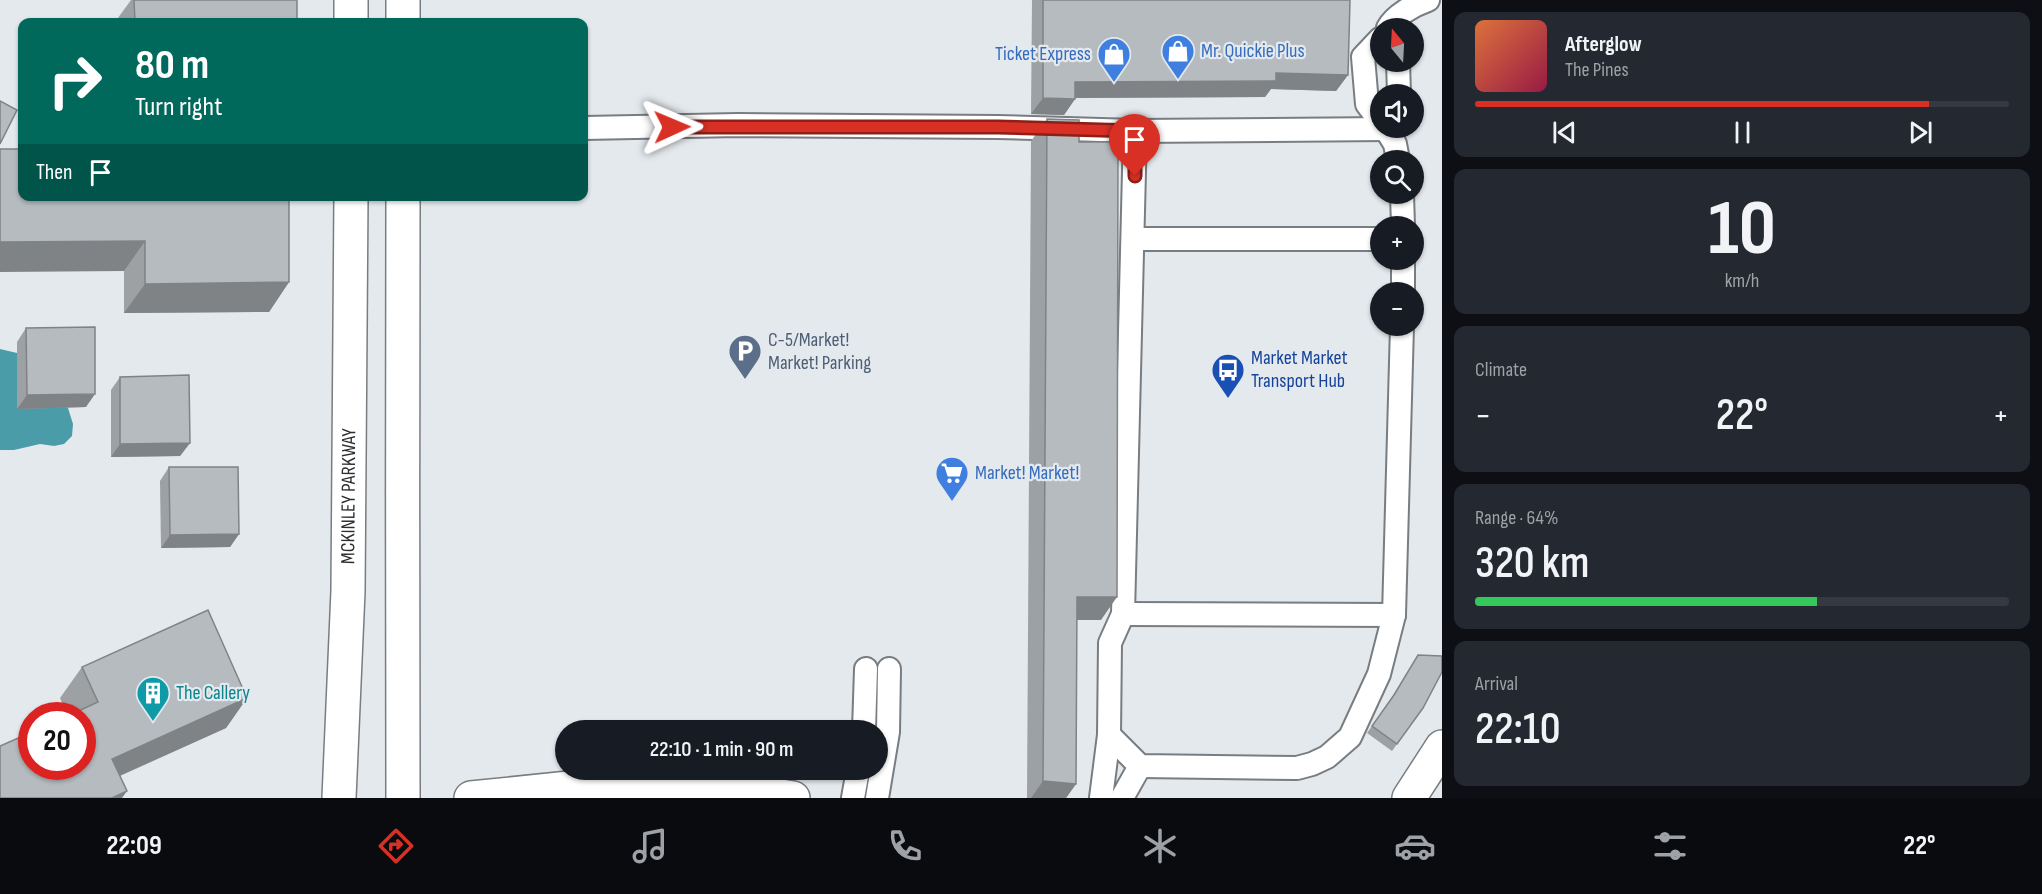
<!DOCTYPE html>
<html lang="en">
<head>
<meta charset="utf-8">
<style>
	body { margin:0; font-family:"Sofia Sans Condensed",sans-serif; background:#242831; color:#f1f3f6; height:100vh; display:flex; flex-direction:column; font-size:22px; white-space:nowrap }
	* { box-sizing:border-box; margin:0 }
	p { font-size:20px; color:#9ea1a6 }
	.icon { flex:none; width:33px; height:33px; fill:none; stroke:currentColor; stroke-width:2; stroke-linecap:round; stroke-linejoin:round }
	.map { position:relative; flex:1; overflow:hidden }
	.details { display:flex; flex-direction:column; gap:12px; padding:12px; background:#0d0f14; width:600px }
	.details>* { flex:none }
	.banner { position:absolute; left:18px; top:18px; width:570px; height:183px; border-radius:12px; box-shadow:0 2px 4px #0004; background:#00695c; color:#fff; overflow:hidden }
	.needle { width:39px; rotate:342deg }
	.tools { position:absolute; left:1370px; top:18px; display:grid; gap:12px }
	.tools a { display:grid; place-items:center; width:54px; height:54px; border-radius:50%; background:#171b24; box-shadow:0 2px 4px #0004; font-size:30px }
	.speed { position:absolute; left:18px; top:702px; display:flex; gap:12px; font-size:30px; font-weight:700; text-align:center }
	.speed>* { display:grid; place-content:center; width:78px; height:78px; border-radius:50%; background:#171b24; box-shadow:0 2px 4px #0004; line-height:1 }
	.speed .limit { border:9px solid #d22; background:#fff; color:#111 }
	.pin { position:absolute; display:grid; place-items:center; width:51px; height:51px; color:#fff; margin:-62px -26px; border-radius:50% 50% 50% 0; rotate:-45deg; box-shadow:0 0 6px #0007 }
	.pin .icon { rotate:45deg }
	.me { position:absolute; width:66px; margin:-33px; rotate:89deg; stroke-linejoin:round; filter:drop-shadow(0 0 4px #0008) }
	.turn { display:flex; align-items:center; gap:21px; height:126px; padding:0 18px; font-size:27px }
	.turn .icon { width:78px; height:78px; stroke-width:2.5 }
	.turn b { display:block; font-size:42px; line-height:51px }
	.then { display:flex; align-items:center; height:57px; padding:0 18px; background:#0003; gap:12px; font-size:22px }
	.big { font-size:45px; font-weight:600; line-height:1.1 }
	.details .widget { flex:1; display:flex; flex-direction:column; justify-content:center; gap:9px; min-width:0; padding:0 21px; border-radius:12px; background:#242831 }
	.details .dial { align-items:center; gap:0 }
	.dial b { font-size:78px; line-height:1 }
	.song { display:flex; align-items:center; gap:18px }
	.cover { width:72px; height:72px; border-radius:9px; background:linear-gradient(135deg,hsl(20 70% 55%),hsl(340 70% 35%)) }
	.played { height:6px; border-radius:3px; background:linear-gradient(90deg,#d93025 85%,#363941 85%) }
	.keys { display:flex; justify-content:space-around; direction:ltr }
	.heat { display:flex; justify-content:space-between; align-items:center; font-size:33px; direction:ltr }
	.charge { height:9px; border-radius:4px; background:linear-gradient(90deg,#34c759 64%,#363941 0) }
	.trip { position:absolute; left:555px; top:720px; width:333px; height:60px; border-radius:30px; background:#171b24; box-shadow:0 2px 4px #0004; font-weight:600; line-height:60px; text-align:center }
	.tab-bar { display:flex; height:96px; justify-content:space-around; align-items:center; background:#090b0e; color:#9ea1a6 }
	.tab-bar .icon { width:42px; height:42px }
	.tab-bar .selected { color:#d93025 }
	.tab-bar b { font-size:27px; color:#f1f3f6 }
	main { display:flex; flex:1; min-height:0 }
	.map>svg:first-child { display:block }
</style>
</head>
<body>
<main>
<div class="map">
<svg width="1442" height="798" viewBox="0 0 1442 798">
	<rect width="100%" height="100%" fill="#e4e9ed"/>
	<path fill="#4b9ca9" d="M0,349L17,353L68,408L73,424L72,436L64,444L54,446L40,444L14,450H0Z"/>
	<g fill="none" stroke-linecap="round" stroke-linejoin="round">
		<defs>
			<g id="lane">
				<path d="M1388,28C1395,15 1414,5 1428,0"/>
				<path d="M1380,39L1363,57L1367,104L1380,121"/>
				<path d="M1398,62L1399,94"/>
				<path d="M584,128L738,125L998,127L1135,131L1387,129"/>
				<path d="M1385,128L1395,144L1398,160"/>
				<path d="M1402,194L1403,226"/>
				<path d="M1134,239H1380"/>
				<path d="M1403,292V260"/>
				<path d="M1123,614L1394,615"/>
				<path d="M864,730L866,669"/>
				<path d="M1109,735L1140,766L1297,768L1312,764L1327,757L1350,737L1379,674L1394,615L1402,326"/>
				<path d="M853,798L858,770"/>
				<path d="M877,798L888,732L889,669"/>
				<path d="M1101,798L1109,735L1110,643L1123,614L1135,131"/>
				<path d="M1122,798L1140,766"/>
			</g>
			<g id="secondary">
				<path d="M403,0V22"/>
				<path d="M351,22V0"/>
				<path id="s1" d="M339,798L348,591L351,196"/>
				<path d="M403,798C403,597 402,397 403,196"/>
				<path d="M471,798L598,785L737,789L793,798"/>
				<path d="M1409,798L1442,747"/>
			</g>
		</defs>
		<use href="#lane" stroke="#787d81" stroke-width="26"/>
		<use href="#secondary" stroke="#787d81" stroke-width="36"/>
		<use href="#lane" stroke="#fff" stroke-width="22"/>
		<use href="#secondary" stroke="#fff" stroke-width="33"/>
	</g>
	<g fill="#9da1a4">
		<path d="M131,0H297V22H115Z"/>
		<path d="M1032,0H1350L1348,75L1336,91L1271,89L1265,97L1075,98V99L1064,115L1031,114Z"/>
		<path d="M1047,119L1079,142L1101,620H1077L1076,784L1066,798H1027L1031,141Z"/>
		<path d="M0,149L289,282L269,312L124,313V271Z"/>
		<path d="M26,328L86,407L17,409V342Z"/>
		<path d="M120,377L190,443L180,456L111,457V390Z"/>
		<path d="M169,467L239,534L230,547L161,548L160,481Z"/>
		<path d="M1418,655L1423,708L1392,751L1367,733L1389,702Z"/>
		<path d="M82,667L247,698L226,728L120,776L68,716L60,698Z"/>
	</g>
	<g fill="#7f8386">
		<path d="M1276,73L1348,75L1336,91L1271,89L1265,97L1064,98L1075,82Z"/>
		<path d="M1043,98L1075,99L1064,115L1031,114Z"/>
		<path d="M145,241L124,271L0,272V242Z"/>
		<path d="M289,282L269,312L124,313L145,284Z"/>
		<path d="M95,394L86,407L17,409L27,395Z"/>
		<path d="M190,443L180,456L111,457L120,444Z"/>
		<path d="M239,534L230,547L161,548L170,535Z"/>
		<path d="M1077,597H1117L1101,620H1062Z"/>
		<path d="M247,698L226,728L90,789L112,759Z"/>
		<path d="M1043,781L1076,784L1066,798H1031Z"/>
		<path d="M127,791L122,798H112Z"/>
	</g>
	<g fill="#b6bbbf" stroke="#7f8386" stroke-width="1.5">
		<path d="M134,0H297V22H135Z"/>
		<path d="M1043,0H1350L1348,75L1276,73V81L1075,82V99L1043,98Z"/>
		<path d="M0,101L17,110L0,144Z"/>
		<path d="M1047,119L1079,120V142H1118L1117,597H1077L1076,784L1043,781Z"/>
		<path d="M0,149H22V196H289V282L145,284V241L0,242Z"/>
		<path d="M95,327V394L27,395L26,328Z"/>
		<path d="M189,375L190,443L120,444V377Z"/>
		<path d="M169,467H238L239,534L170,535Z"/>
		<path d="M208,610L247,698L112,759L127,791L112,798H0V746L32,732V766H82V716H68L98,702L82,667Z"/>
		<path d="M1418,655L1442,656V672L1423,708L1397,744L1372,726L1394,695Z"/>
	</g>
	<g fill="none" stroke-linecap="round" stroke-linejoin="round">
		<defs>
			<path id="route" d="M672,127H998L1135,131V176"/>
		</defs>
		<use href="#route" stroke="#8d1f18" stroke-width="15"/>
		<use href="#route" stroke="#d93025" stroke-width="10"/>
	</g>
	<defs>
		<symbol id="shop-pin" viewBox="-11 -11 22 30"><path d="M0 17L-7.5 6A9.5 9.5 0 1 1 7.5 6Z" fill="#3f7fe0" stroke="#e4e9ed"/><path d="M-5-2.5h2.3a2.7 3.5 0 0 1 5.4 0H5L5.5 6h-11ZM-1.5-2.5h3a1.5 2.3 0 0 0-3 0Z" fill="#fff"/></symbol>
		<symbol id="parking-pin" viewBox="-11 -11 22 30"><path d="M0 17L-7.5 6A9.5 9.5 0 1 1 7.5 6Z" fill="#5c6f8a" stroke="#e4e9ed"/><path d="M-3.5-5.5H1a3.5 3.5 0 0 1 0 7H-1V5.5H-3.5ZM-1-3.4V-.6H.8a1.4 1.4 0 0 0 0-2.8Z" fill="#fff"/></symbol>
		<symbol id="bus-pin" viewBox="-11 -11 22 30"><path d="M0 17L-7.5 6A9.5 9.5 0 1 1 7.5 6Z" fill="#1a4fb4" stroke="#e4e9ed"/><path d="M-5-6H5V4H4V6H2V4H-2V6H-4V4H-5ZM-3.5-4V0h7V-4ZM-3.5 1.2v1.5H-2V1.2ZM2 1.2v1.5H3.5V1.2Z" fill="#fff"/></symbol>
		<symbol id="supermarket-pin" viewBox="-11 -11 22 30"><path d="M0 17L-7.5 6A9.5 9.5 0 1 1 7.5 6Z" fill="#3f7fe0" stroke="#e4e9ed"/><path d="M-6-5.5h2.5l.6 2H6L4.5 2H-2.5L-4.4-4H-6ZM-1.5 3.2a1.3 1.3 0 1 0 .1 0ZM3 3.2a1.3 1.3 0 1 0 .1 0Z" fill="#fff"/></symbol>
		<symbol id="building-pin" viewBox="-11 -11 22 30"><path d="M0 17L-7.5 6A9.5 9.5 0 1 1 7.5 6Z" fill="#0f9aa8" stroke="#e4e9ed"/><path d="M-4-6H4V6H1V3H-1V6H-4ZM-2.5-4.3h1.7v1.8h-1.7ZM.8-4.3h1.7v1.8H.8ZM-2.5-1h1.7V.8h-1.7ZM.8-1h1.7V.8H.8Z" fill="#fff"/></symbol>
	</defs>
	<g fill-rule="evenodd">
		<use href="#shop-pin" x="1159" y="32" width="38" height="52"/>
		<use href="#shop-pin" x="1095" y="35" width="38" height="52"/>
		<use href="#parking-pin" x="726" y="332" width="38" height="52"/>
		<use href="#bus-pin" x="1209" y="351" width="38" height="52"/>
		<use href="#supermarket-pin" x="933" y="454" width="38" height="52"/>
		<use href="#building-pin" x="134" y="674" width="38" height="52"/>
	</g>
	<g text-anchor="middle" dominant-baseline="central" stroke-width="4.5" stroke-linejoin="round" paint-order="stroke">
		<g font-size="20" fill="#366cbe" stroke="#e4e9ed" text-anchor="start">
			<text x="1201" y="51">Mr. Quickie Plus</text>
			<text x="1091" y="54" text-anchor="end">Ticket Express</text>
			<text x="975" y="473">Market! Market!</text>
		</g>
		<g font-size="20" fill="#4e5e75" stroke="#e4e9ed" text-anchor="start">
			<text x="768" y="340">C-5/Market!<tspan x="768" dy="23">Market! Parking</tspan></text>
		</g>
		<g font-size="20" fill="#164399" stroke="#e4e9ed" text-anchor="start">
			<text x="1251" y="358">Market Market<tspan x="1251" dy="23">Transport Hub</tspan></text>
		</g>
		<g font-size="20" fill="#2c2e30" stroke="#e4e9ed">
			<text stroke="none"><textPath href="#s1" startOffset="302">MCKINLEY PARKWAY</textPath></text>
		</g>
		<g font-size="20" fill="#0d838f" stroke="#e4e9ed" text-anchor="start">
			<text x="176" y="693">The Callery</text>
		</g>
	</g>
</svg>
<div class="tools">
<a><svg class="needle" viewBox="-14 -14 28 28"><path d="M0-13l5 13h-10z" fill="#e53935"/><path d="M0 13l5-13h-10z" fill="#9ea1a6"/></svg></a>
<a><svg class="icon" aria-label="sound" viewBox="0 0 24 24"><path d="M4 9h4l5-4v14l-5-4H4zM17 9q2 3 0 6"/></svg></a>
<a><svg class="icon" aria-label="search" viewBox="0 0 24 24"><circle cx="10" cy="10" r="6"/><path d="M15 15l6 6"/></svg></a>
<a>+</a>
<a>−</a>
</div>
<div class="speed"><div class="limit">20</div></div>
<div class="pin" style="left:1135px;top:176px;background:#d93025"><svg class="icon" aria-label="arrive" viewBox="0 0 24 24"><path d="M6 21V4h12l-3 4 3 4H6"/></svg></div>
<svg class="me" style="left:672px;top:127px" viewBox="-20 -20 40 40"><path d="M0-17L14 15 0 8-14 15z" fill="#d93025" stroke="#fff" stroke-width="4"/></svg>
<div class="trip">22:10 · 1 min · 90 m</div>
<div class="banner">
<div class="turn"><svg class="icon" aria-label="right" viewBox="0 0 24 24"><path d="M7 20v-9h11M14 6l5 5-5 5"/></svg><div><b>80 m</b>Turn right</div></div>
<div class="then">Then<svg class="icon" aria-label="arrive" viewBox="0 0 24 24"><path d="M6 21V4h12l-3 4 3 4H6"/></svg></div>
</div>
</div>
<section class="details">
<div class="widget">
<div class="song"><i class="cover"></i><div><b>Afterglow</b><p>The Pines</p></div></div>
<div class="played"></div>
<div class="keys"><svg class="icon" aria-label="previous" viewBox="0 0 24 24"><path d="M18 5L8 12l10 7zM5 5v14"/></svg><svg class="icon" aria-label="pause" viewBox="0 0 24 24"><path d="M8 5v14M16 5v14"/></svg><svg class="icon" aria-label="next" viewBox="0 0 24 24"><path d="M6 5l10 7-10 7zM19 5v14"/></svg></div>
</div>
<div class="widget dial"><b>10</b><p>km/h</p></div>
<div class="widget"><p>Climate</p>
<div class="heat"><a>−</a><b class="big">22°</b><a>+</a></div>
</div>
<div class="widget"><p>Range · 64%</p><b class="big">320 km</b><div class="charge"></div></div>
<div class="widget"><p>Arrival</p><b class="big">22:10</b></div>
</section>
</main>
<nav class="tab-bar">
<b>22:09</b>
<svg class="icon selected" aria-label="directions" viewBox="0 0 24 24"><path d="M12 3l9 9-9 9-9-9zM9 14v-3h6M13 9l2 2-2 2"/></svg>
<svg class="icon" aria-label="music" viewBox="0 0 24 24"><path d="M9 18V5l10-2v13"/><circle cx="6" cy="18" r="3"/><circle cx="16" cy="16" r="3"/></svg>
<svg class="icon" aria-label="phone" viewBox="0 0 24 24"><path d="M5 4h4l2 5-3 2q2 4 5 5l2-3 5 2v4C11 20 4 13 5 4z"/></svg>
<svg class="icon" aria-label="climate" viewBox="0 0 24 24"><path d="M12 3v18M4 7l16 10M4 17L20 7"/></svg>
<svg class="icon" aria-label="car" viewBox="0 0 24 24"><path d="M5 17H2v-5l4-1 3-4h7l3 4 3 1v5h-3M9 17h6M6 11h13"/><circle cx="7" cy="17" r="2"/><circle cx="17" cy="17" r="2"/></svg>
<svg class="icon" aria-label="filters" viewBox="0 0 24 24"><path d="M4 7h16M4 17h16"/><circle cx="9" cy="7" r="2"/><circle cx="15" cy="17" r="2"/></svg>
<b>22°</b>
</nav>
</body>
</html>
